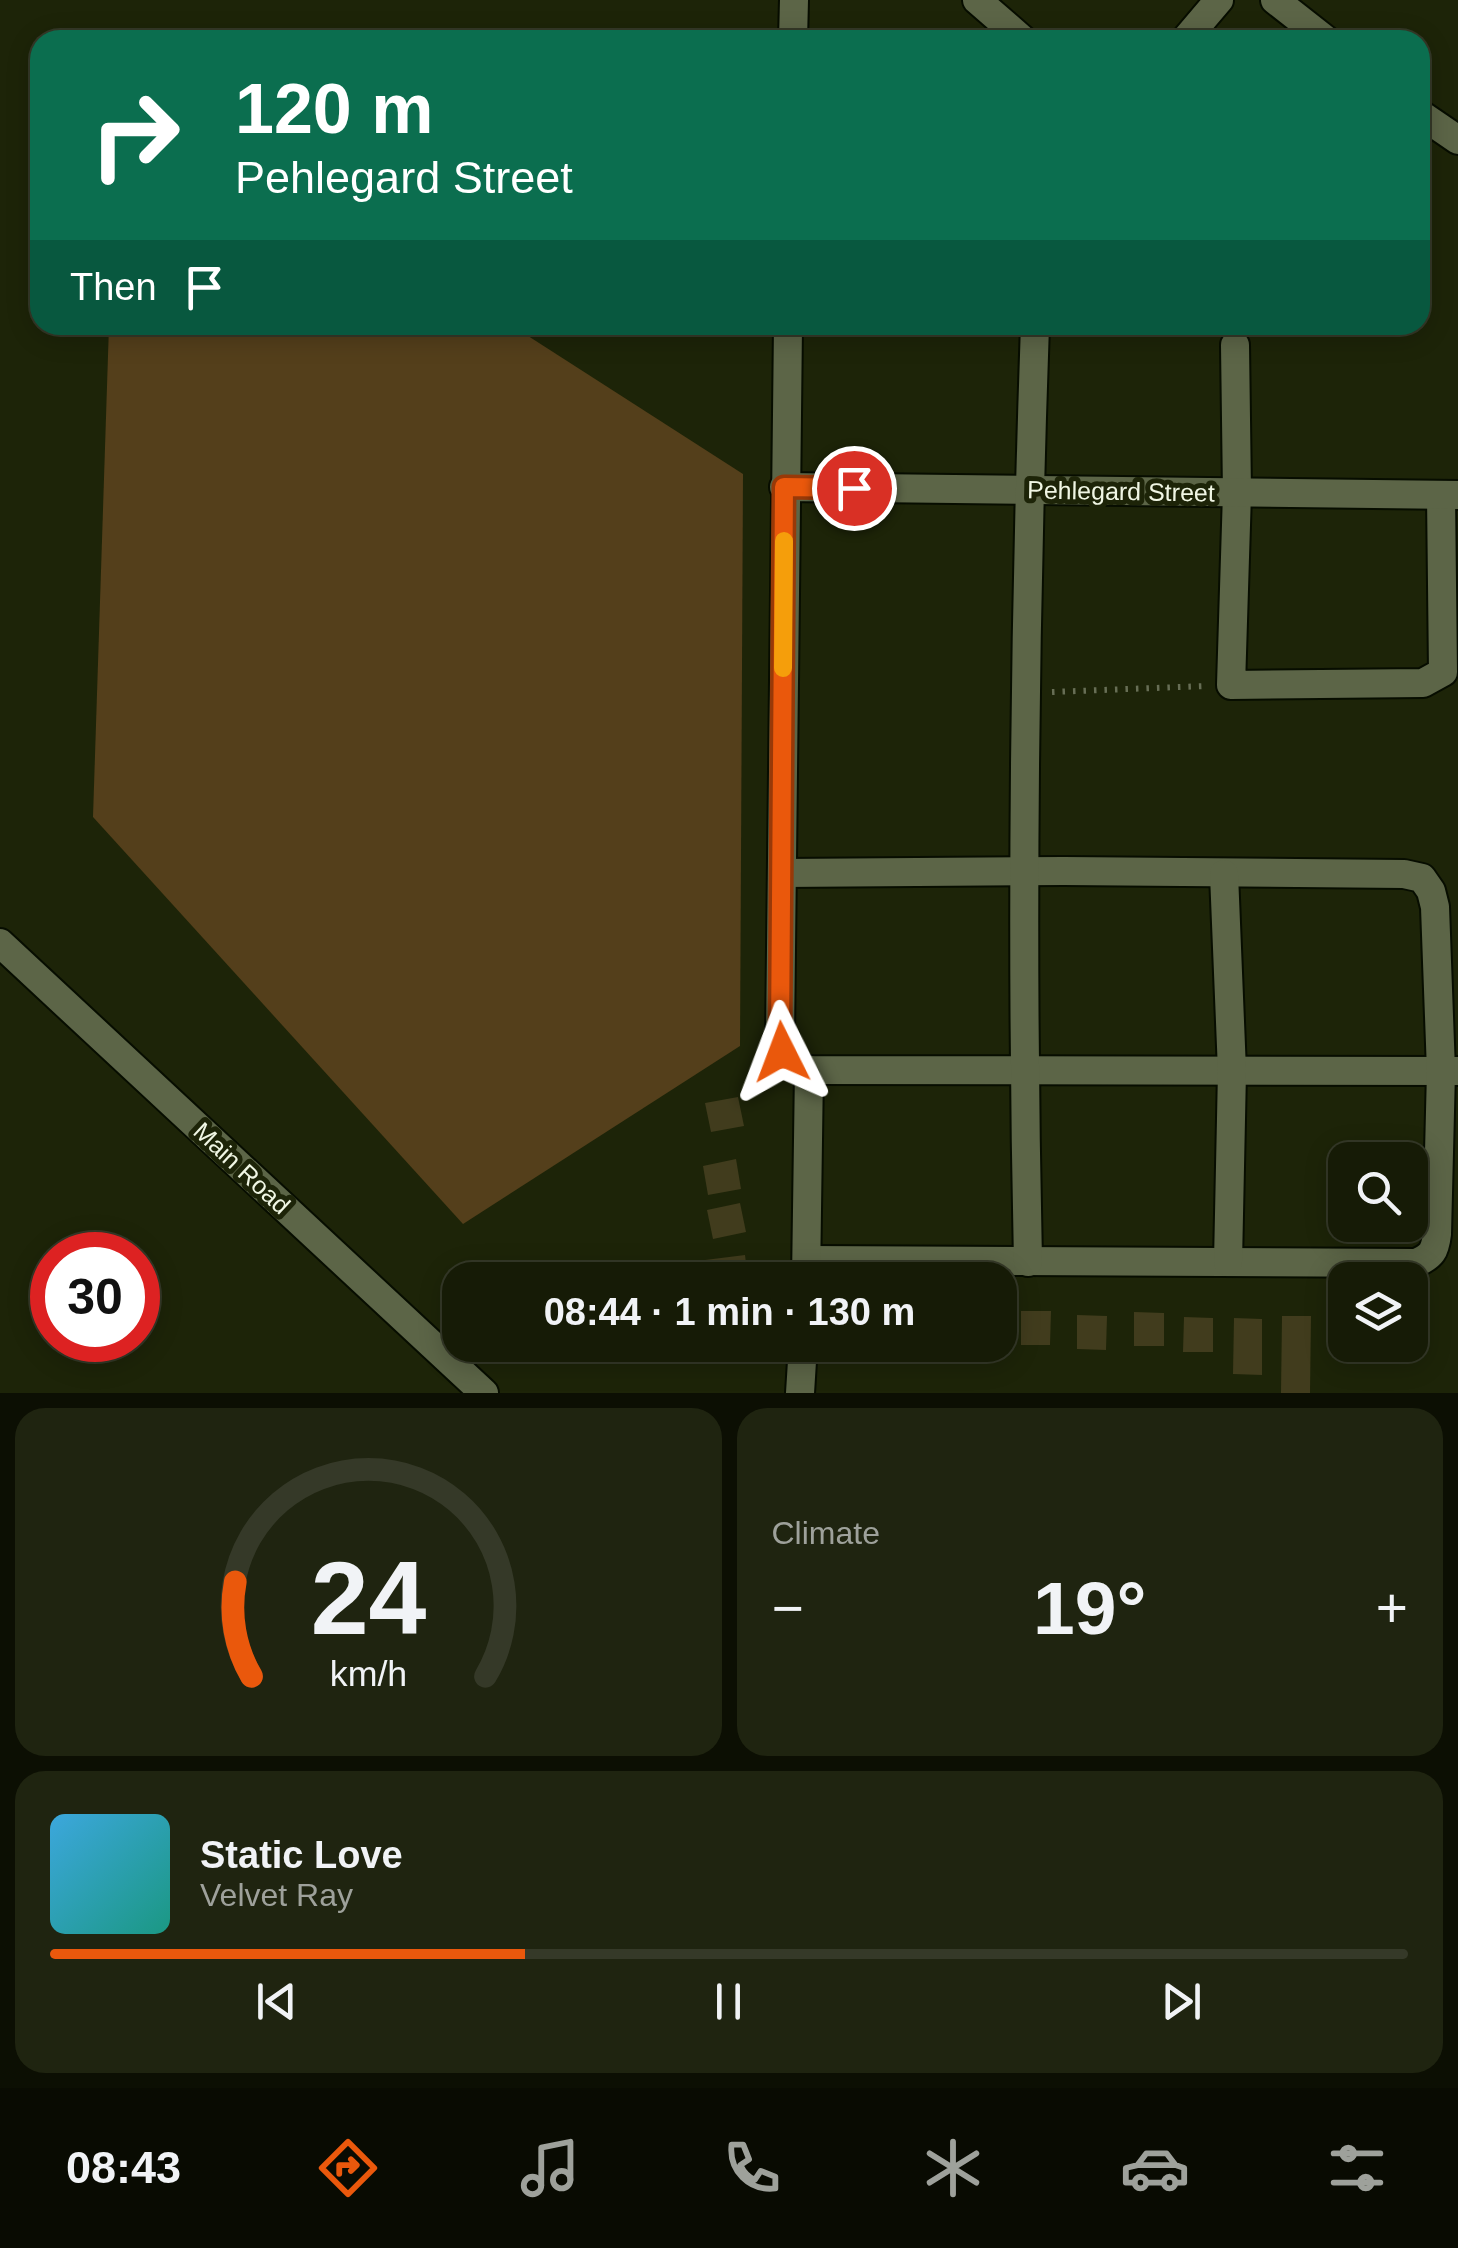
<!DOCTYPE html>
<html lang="en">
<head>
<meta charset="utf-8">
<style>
	body { margin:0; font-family:Arial,sans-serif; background:#1f2410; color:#f1f3f6; height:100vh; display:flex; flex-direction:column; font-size:38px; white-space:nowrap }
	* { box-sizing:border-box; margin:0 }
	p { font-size:32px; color:#9ea19b }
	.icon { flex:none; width:55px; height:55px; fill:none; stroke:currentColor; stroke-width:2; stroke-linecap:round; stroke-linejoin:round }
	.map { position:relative; height:1393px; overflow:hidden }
	.side { display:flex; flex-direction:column; gap:15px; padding:15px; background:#0c0f03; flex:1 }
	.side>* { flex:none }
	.guide { position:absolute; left:30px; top:30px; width:1400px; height:305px; border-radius:30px; box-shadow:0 5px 25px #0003,0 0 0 2px #353928; background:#0b6e4f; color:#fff; overflow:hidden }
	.tools { position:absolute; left:1328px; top:1142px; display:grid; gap:20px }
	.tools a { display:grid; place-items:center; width:100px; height:100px; border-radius:20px; background:#161b06; box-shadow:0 5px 25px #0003,0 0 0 2px #353928; font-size:50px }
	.speed { position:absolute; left:30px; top:1232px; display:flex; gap:20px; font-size:50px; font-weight:700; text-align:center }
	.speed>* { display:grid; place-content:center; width:130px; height:130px; border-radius:50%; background:#161b06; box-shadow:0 5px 25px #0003,0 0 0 2px #353928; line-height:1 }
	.speed .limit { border:15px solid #d22; background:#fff; color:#111 }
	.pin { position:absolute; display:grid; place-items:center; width:85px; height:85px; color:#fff; margin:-42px; border:5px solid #fff; border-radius:50%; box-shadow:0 2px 10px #0007 }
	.me { position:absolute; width:110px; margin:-55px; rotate:357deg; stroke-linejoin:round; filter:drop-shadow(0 0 8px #0008) }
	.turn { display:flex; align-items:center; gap:35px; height:210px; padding:0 40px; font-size:45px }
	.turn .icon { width:130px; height:130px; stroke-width:2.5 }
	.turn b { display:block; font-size:70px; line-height:85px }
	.then { display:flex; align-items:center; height:95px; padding:0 40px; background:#0003; gap:20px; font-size:38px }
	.big { font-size:75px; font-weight:700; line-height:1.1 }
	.side .card { flex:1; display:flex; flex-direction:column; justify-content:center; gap:15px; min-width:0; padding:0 35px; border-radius:30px; background:#1f2410 }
	.side .dial { align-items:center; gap:0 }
	.dial svg { height:260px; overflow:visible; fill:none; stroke:#353928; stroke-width:7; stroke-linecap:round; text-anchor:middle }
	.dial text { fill:#f1f3f6; stroke:none }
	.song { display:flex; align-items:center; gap:30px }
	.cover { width:120px; height:120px; border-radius:15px; background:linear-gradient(135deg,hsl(200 70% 55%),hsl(170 70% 35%)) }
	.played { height:10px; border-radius:5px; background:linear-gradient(90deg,#ea580c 35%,#353928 35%) }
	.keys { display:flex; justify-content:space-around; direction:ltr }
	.heat { display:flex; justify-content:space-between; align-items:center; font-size:55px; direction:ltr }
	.side .tiles { flex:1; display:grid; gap:15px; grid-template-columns:1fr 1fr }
	.card:last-child { grid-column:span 2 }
	.trip { position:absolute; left:442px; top:1262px; width:575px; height:100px; border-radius:30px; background:#161b06; box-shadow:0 5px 25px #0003,0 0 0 2px #353928; font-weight:700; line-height:100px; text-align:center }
	.tabs { display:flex; height:160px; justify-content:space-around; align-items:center; background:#090b02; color:#9ea19b }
	.tabs .icon { width:70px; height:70px }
	.tabs .on { color:#ea580c }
	.tabs b { font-size:45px; color:#f1f3f6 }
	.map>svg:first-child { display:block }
</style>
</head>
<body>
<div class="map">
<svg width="1458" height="1393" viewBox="0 0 1458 1393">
	<rect width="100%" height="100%" fill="#1d2408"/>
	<path fill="#543f1b" d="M109,325H511L743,474L740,1046L463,1224L93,817Z"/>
	<g fill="#413c1d">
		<path d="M738,1097L744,1126L711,1132L705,1103Z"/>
		<path d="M736,1159L741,1189L708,1195L703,1166Z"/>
		<path d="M740,1203L746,1232L713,1239L707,1210Z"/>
		<path d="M745,1255L748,1280H707L705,1260Z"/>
		<rect x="1000" y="1307" width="4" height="34"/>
		<path d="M1021,1311H1051L1050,1345H1021Z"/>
		<path d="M1134,1312L1164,1313V1346H1134Z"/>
		<rect x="1331" y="1313" width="14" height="34"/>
		<rect x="1410" y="1314" width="17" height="34"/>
		<path d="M1077,1315L1107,1316L1106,1350L1077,1349Z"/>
		<path d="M1282,1316H1311L1310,1393H1281Z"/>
		<path d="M1184,1317L1213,1318V1352H1183Z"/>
		<path d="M1234,1318L1262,1319V1375L1233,1374Z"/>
		<path d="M722,1345H761V1347L723,1354Z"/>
	</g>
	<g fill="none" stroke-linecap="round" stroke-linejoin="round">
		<defs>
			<g id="minor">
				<path d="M977,0L1023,40"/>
				<path d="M1275,0L1326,40"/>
				<path d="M793,40L794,0"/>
				<path d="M1185,40L1219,0"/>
				<path d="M1420,114L1458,140"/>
				<path d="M788,325L780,1038C783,1057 791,1065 809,1070L1457,1071"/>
				<path d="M1235,345L1237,493L1231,685L1423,683L1443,672L1441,495"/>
				<path d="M784,487L1457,495"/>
				<path d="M782,873L1064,871L1404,874L1422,878L1431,891L1435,907L1441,1071L1437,1234C1435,1251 1432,1256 1416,1263L807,1260"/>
				<path d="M1224,874L1232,1071L1228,1262"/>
				<path d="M1028,1262C1021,950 1024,637 1035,325"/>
				<path d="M806,1280L809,1070"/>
				<path d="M800,1393L803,1345"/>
			</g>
			<path id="secondary" d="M0,943L484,1393"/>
		</defs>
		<use href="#minor" stroke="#070d00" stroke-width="32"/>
		<use href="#secondary" stroke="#070d00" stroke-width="32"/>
		<path stroke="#676e55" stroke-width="6" stroke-dasharray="2.5 8" stroke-linecap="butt" d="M1052,692L1205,686"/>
		<use href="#minor" stroke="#5c6547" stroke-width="28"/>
		<use href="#secondary" stroke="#5c6547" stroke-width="28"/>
	</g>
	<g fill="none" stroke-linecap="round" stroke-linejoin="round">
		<defs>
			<path id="route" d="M782,1052L780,1038L784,487L854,488"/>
		</defs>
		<use href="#route" stroke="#983908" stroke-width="25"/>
		<use href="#route" stroke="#ea580c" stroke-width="18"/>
		<path stroke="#f59e0b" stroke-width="18" d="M783,668L784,541"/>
	</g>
	<g text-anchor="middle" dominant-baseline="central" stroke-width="10" stroke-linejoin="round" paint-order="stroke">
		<g font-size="25" fill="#f0f6e4" stroke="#1d2408">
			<text transform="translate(1121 491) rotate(1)">Pehlegard Street</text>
			<text transform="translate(242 1168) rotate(43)">Main Road</text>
		</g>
	</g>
</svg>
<div class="tools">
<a><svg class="icon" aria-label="search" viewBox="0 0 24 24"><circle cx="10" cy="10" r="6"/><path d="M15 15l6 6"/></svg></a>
<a><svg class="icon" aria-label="layers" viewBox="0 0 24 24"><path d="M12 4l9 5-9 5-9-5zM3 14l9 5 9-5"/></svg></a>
</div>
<div class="speed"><div class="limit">30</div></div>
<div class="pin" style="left:854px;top:488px;background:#d93025"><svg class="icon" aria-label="arrive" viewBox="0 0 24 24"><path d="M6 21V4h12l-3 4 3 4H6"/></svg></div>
<svg class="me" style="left:782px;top:1052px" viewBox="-20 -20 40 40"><path d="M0-17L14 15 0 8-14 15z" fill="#ea580c" stroke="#fff" stroke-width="4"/></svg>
<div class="trip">08:44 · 1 min · 130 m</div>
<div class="guide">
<div class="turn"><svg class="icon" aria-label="right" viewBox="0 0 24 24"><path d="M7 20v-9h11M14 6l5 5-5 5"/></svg><div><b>120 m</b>Pehlegard Street</div></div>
<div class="then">Then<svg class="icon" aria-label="arrive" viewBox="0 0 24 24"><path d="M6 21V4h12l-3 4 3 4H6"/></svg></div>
</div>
</div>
<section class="side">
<div class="tiles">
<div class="card dial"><svg viewBox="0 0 100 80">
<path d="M14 69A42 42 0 1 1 86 69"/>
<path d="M14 69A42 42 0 0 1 9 40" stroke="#ea580c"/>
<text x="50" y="56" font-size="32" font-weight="700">24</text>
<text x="50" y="72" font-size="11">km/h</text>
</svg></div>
<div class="card"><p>Climate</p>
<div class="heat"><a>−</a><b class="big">19°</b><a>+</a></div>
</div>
<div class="card">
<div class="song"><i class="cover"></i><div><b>Static Love</b><p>Velvet Ray</p></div></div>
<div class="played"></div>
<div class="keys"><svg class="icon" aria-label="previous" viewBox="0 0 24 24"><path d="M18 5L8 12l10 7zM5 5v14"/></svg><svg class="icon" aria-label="pause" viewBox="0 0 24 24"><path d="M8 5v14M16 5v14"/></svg><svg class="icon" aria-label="next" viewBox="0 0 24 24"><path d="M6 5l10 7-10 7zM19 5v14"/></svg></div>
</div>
</div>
</section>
<nav class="tabs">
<b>08:43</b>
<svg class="icon on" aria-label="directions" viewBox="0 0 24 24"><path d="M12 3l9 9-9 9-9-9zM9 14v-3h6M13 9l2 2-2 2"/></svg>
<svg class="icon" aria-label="music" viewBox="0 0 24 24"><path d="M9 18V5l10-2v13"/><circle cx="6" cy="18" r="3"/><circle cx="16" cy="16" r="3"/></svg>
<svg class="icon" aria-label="phone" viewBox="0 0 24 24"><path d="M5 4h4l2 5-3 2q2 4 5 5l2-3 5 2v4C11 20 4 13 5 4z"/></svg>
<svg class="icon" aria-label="climate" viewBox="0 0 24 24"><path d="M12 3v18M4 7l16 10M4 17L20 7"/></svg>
<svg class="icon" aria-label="car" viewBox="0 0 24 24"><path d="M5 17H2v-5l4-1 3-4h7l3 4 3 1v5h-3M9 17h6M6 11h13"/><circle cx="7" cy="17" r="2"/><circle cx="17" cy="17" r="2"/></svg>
<svg class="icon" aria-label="filters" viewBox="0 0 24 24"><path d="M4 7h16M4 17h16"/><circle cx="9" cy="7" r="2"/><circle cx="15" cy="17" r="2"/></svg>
</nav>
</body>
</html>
